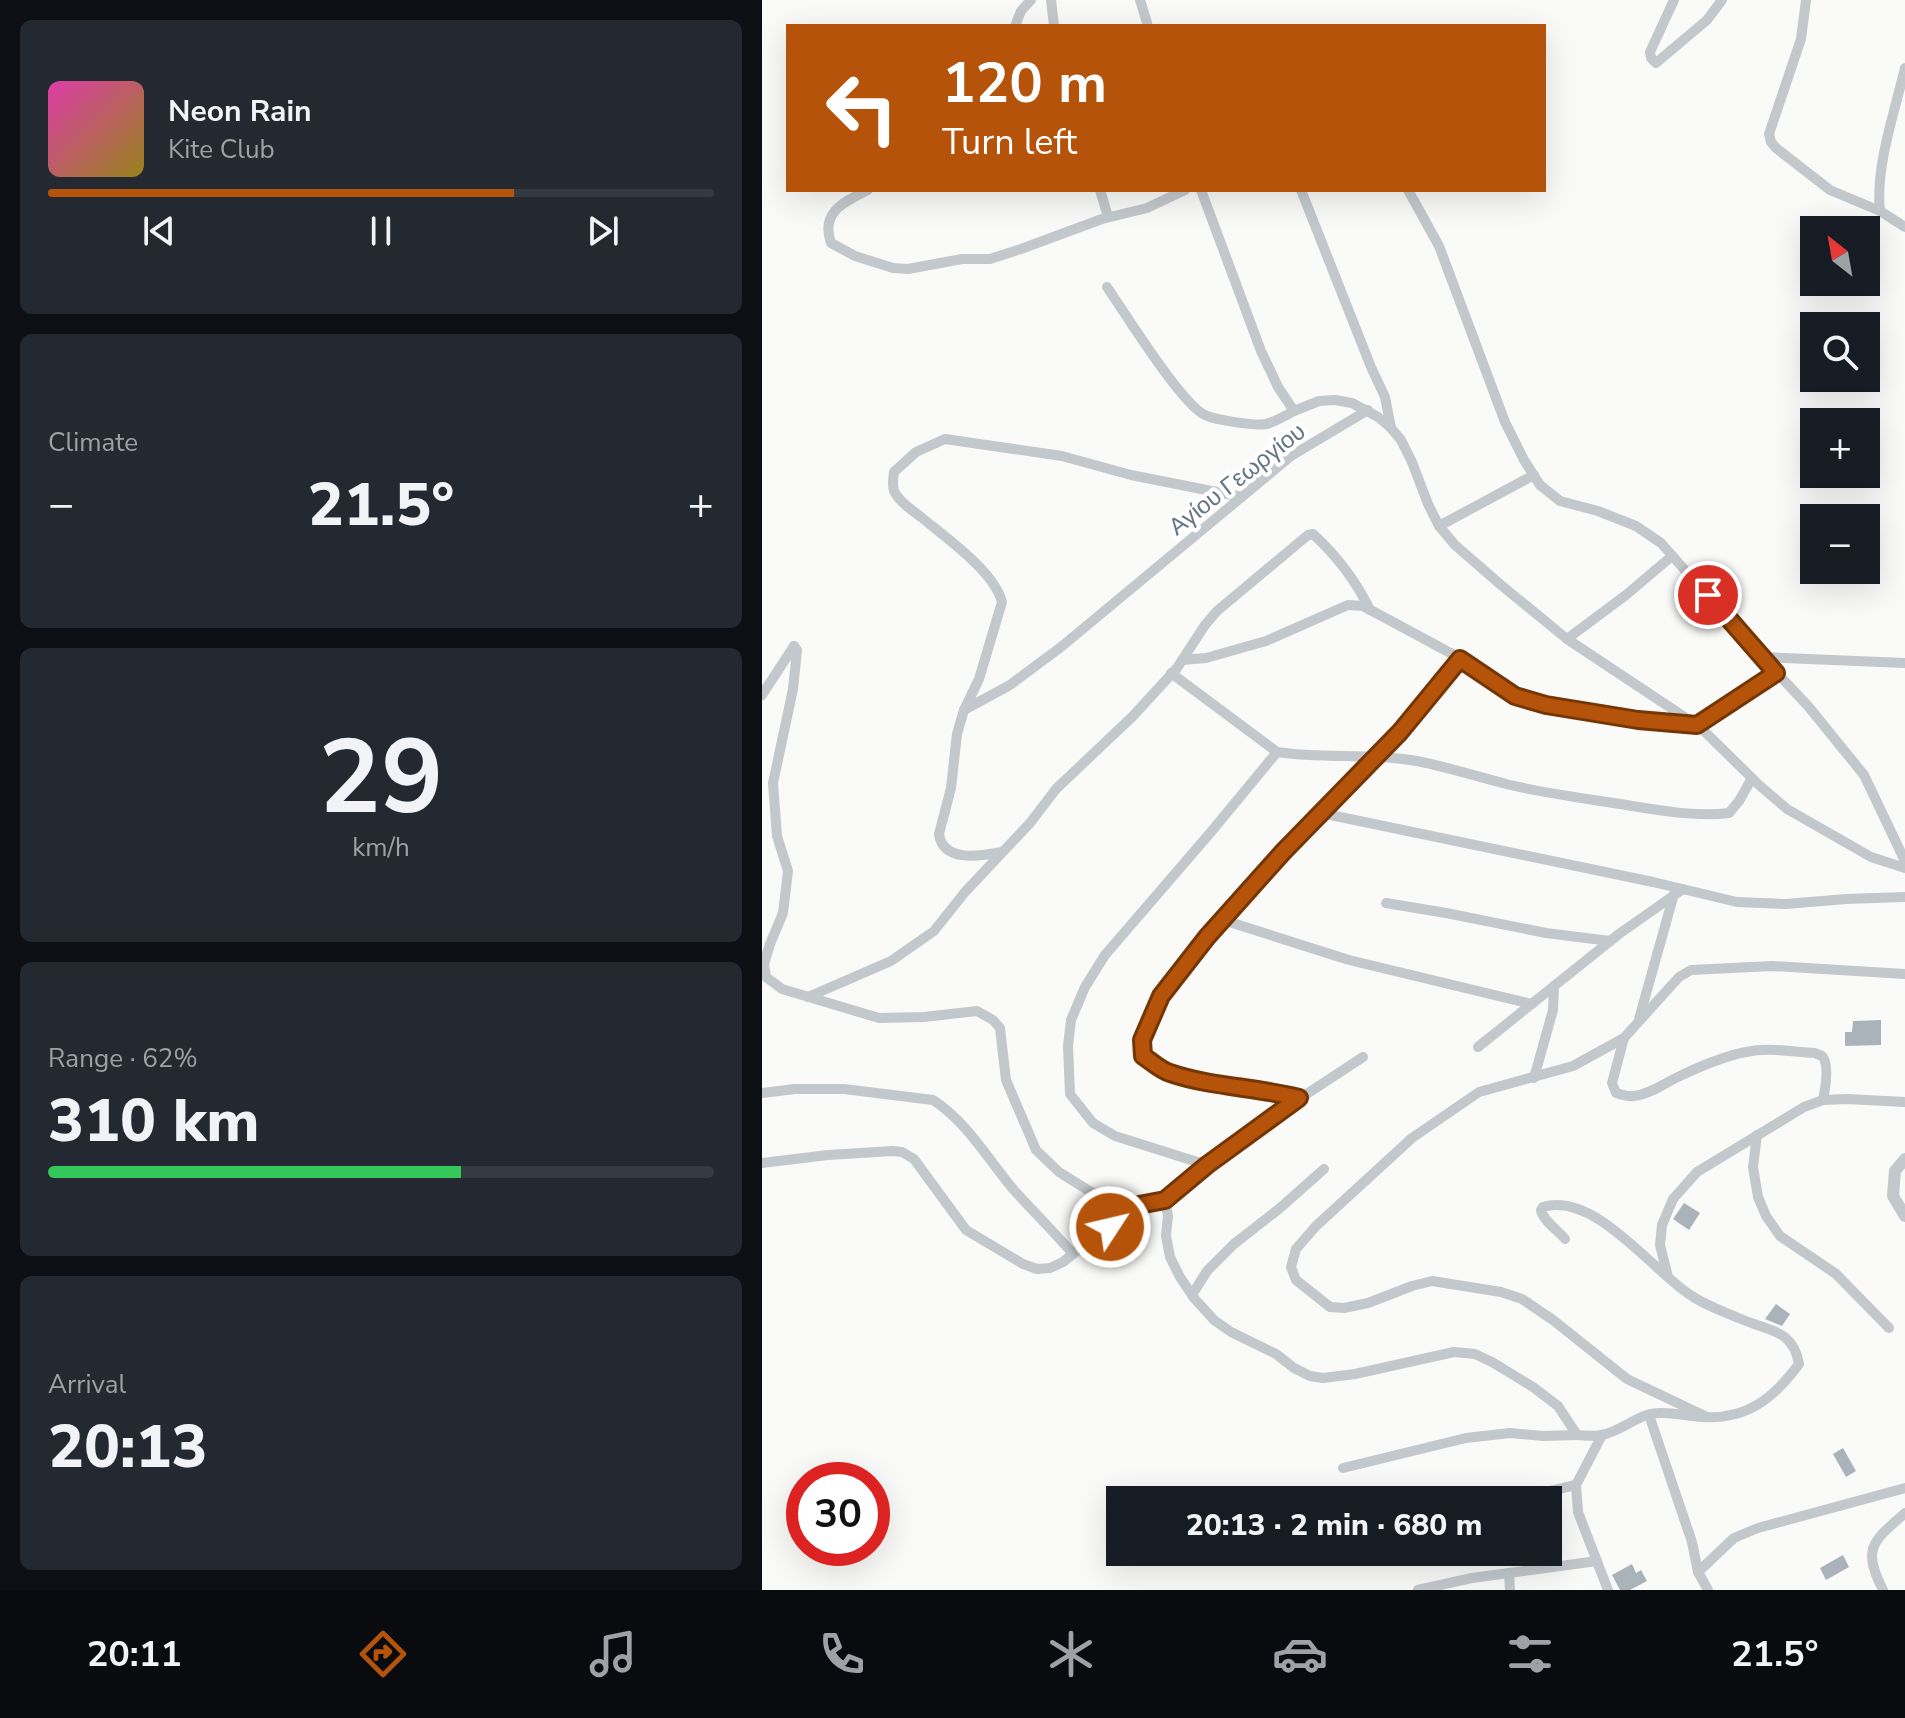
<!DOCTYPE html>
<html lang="en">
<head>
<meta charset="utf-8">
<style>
	body { margin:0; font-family:"Nunito Sans",sans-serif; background:#242831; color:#f1f3f6; height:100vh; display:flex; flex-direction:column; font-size:30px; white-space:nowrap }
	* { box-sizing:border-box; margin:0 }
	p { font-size:26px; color:#9ea1a6 }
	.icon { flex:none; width:44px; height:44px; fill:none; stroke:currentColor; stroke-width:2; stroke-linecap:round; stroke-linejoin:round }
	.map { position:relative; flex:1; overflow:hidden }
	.side { display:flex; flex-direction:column; gap:20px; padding:20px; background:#0d0f14; width:762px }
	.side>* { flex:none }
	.guide { position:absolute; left:24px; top:24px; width:760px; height:168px; border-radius:0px; box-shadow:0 8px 32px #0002; background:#b45309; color:#fff; overflow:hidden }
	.needle { width:52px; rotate:329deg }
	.controls { position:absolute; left:1038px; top:216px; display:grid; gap:16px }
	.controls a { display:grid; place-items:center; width:80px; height:80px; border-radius:0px; background:#171b24; box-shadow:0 8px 32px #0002; font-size:40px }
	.speed { position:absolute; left:24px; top:1462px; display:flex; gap:16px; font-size:40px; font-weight:700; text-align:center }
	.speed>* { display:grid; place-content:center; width:104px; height:104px; border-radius:50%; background:#171b24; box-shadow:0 8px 32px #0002; line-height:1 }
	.speed .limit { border:12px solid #d22; background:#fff; color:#111 }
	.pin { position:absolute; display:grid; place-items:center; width:68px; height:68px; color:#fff; margin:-34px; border:4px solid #fff; border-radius:50%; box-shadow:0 2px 8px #0007 }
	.me { position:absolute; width:88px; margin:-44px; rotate:55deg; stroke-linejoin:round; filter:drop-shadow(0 0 6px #0008) }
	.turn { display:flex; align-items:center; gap:28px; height:168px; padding:0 24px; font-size:36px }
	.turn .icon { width:104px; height:104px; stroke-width:2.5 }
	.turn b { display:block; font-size:56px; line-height:68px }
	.big { font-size:60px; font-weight:800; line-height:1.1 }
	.side .widget { flex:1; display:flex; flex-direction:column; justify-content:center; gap:12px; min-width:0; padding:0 28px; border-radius:12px; background:#242831 }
	.side .dial { align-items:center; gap:0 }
	.dial b { font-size:104px; line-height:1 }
	.song { display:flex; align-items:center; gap:24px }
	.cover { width:96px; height:96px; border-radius:12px; background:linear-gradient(135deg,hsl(320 70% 55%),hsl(50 70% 35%)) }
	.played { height:8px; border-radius:4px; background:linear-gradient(90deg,#b45309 70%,#363941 70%) }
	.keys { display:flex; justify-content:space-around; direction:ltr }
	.heat { display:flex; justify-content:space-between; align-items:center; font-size:44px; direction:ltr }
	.charge { height:12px; border-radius:6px; background:linear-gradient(90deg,#34c759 62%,#363941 0) }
	.trip { position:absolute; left:344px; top:1486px; width:456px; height:80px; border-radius:0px; background:#171b24; box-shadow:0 8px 32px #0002; font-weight:800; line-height:80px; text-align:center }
	.tab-bar { display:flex; height:128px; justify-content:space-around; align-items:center; background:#090b0e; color:#9ea1a6 }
	.tab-bar .icon { width:56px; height:56px }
	.tab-bar .current { color:#b45309 }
	.tab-bar b { font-size:36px; color:#f1f3f6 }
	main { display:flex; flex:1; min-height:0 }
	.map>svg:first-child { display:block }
</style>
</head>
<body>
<main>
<section class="side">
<div class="widget">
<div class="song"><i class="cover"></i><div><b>Neon Rain</b><p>Kite Club</p></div></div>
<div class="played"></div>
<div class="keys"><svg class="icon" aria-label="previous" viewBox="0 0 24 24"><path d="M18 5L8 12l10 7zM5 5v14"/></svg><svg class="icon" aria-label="pause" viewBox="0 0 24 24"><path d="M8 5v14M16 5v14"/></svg><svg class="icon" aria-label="next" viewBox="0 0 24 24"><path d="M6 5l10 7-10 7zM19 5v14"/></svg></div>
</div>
<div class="widget"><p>Climate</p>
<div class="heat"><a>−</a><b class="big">21.5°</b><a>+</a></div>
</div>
<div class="widget dial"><b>29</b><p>km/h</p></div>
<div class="widget"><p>Range · 62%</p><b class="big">310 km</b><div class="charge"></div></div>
<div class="widget"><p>Arrival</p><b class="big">20:13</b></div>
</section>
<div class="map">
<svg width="1143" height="1590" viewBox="0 0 1143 1590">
	<rect width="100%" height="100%" fill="#fafaf8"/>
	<g fill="#aab3b9">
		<path d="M1119,1020V1045L1083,1046V1032H1090L1091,1021Z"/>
		<path d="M922,1203L938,1213L927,1230L911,1219Z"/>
		<path d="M1014,1304L1028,1314L1020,1326L1003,1319Z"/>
		<path d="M1081,1448L1094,1471L1084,1477L1071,1454Z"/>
		<path d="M1081,1555L1087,1567L1064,1580L1058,1568Z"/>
		<path d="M870,1564L874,1573L879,1570L885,1581L868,1590H858L850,1575Z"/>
	</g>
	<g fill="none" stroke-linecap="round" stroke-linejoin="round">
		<g stroke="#c3c8cc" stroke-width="10">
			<path d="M289,0L292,26"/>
			<path d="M378,0L386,26"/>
			<path d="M912,0L888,52L889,58L894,63L945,20L960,0"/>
			<path d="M1044,0L1039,39L1007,134L1009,142L1014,148L1068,190L1118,211L1143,227"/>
			<path d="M253,26L259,11L269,0"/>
			<path d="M106,190C82,202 58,212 69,243L93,256L131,268L146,269L200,259H228L259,249L340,219L385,208L423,190"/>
			<path d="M338,190L346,217"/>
			<path d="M439,190L499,351L516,387L532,411L557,401L573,400L590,403L616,417L629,428L639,440L650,462L666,504L677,526L693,545L739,585L805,639L939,728L997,785L1025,809L1109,857L1143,868"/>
			<path d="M539,190L609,367L623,397L629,428"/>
			<path d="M646,190L677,246L743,422L762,460L778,485L798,501L836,511L874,526L899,543L1000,657L1046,706L1102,775L1143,861"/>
			<path d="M1118,211C1113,167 1133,111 1143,68"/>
			<path d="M345,287C362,312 420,405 443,415C453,420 493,426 504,424C513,422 524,415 532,411"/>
			<path d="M480,497L369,475L300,456L183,439L154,452L132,472C131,479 130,485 132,491C137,502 150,510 159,517C183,537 232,571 240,602L217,679L202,710L248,685L299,647L529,456L606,410"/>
			<path d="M677,526L772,475"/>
			<path d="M805,639L864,595L910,556"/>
			<path d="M32,646L35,650L31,689L11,783L15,836L26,871L21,913L8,944L2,964L4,977L20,989L117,1018L162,1017L215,1011L231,1020L238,1028L244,1080L274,1150L297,1172L329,1192L362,1204L377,1205"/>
			<path d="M1000,657L1143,663"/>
			<path d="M420,660L444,658L504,641L586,605L601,606L657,636L703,661L753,696L784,705L876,720L935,725L1014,673"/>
			<path d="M409,673L515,752L449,832L343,955L323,987L309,1020L306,1046L308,1094L331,1123L353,1136L445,1165L496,1126L601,1057"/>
			<path d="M0,695L32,646"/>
			<path d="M202,710L195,734L189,788L177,834C181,863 219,856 240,852"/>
			<path d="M515,752C562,759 608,753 655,761C685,767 714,776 744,784C785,794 828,799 870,806C900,811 937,817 967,813L977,801L990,778"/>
			<path d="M559,813L891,882L975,902L1024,904L1084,899L1143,897"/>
			<path d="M624,903L684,913L784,933L848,941"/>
			<path d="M461,920L587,960L770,1004"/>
			<path d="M46,997L129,961L172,931L203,892L268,823L294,789L371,716L415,668L443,625L455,611L546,535L551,534C575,556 594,581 608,610"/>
			<path d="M877,1019L912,894"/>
			<path d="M862,1038L850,1083L854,1093C860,1095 866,1097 872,1096C889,1094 904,1082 918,1076C939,1066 962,1056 984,1052C1007,1047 1030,1052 1053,1053C1055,1054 1058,1055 1060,1056C1068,1064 1063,1090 1061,1100"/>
			<path d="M716,1047L857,934L921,889"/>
			<path d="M772,1078L791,1010L792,986"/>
			<path d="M0,1093L33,1089H82L171,1100C204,1121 226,1159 251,1189C271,1211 292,1232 311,1254"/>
			<path d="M537,1098C495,1087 449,1087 408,1073C398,1070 389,1061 381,1056L380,1040L399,996L445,937L521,852L638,732L698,659"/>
			<path d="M995,1135L991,1167L996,1197L1004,1216L1018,1236L1074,1274L1127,1328"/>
			<path d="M0,1163L66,1155L131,1151L140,1152L152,1159L204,1230L261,1264L275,1269L288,1268L301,1262L333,1236L363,1218L377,1205L403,1200L445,1165"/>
			<path d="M403,1200L406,1216L404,1236L408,1257L418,1277L432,1298L452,1320L469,1332L514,1354L532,1368L548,1376L561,1378L593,1374L692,1352L713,1354L730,1362L771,1387L796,1406L815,1435C822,1435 831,1437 839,1435C859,1432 875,1414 896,1413C910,1412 925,1416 939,1417C985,1420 1011,1399 1037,1364C1031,1329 1007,1331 979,1319C960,1311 940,1304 924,1292C886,1265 831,1192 781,1207L779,1210C781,1221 796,1230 803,1239"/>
			<path d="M906,1277L898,1245L900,1225L911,1199L935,1172L1042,1107L1061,1100L1085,1099L1143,1102"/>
			<path d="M430,1295L445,1271L472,1244L518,1208L562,1169"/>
			<path d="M887,1415L930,1542L936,1572"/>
			<path d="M945,1417L865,1379L791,1320L760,1299L739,1292L670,1281L650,1286L606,1303L582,1308L568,1307L534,1280L529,1267L534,1249L554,1226L650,1138L717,1092L811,1066L862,1038L917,977L929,970L1010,966L1143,974"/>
			<path d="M840,1435L814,1485L816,1512L846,1590"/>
			<path d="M581,1468L704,1438L748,1433L781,1436L815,1435"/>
			<path d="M748,1500L814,1485"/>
			<path d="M656,1590L710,1578L747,1573"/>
			<path d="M748,1590L747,1573L835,1561"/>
			<path d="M946,1590L936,1572L972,1538L996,1528L1143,1488"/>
			<path d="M1121,1590C1100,1548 1110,1542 1143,1513"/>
		</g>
		<path stroke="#c3c8cc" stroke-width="12" d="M1143,1159L1133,1171L1131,1196L1143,1216"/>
	</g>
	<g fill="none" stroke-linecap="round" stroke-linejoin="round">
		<defs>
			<path id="route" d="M348,1227L363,1218L377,1205L403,1200L445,1165L537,1098C495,1087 449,1087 408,1073C398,1070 389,1061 381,1056L380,1040L399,996L445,937L521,852L638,732L698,659L753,696L784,705L876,720L935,725L1014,673L946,595"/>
		</defs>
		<use href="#route" stroke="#753606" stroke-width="20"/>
		<use href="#route" stroke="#b45309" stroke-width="14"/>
	</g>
	<g text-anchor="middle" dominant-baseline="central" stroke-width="8" stroke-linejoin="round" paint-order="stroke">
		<g font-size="24" fill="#657683" stroke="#fff">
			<text transform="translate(475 479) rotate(-38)">Αγίου Γεωργίου</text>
		</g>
	</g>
</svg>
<div class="controls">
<a><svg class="needle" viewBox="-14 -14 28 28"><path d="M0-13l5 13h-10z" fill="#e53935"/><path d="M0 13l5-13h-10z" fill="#9ea1a6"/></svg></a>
<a><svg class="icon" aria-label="search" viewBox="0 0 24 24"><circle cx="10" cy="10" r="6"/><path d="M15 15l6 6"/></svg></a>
<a>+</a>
<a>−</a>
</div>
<div class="speed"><div class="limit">30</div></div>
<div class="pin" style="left:946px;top:595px;background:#d93025"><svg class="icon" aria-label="arrive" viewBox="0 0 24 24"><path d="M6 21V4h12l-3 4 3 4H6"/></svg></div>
<svg class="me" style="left:348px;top:1227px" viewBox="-20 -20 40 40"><circle r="17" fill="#b45309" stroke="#fff" stroke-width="3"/><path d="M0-11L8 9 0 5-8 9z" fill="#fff"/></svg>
<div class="trip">20:13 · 2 min · 680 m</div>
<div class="guide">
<div class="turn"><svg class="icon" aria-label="left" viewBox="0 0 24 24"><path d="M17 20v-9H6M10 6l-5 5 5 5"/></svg><div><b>120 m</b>Turn left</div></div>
</div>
</div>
</main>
<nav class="tab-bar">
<b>20:11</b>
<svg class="icon current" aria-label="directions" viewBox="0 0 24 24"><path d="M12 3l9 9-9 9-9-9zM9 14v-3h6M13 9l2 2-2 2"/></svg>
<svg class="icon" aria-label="music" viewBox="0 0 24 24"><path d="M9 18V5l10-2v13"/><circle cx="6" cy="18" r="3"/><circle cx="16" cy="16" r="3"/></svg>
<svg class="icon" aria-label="phone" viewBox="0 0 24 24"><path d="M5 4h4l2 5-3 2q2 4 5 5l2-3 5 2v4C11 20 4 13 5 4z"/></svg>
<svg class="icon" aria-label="climate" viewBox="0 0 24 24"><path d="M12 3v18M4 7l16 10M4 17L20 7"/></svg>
<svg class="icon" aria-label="car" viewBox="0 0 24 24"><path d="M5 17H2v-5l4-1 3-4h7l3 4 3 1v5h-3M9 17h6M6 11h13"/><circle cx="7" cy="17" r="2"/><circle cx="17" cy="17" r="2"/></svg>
<svg class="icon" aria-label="filters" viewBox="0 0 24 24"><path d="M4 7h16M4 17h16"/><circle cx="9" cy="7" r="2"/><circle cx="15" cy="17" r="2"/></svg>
<b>21.5°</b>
</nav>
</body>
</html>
